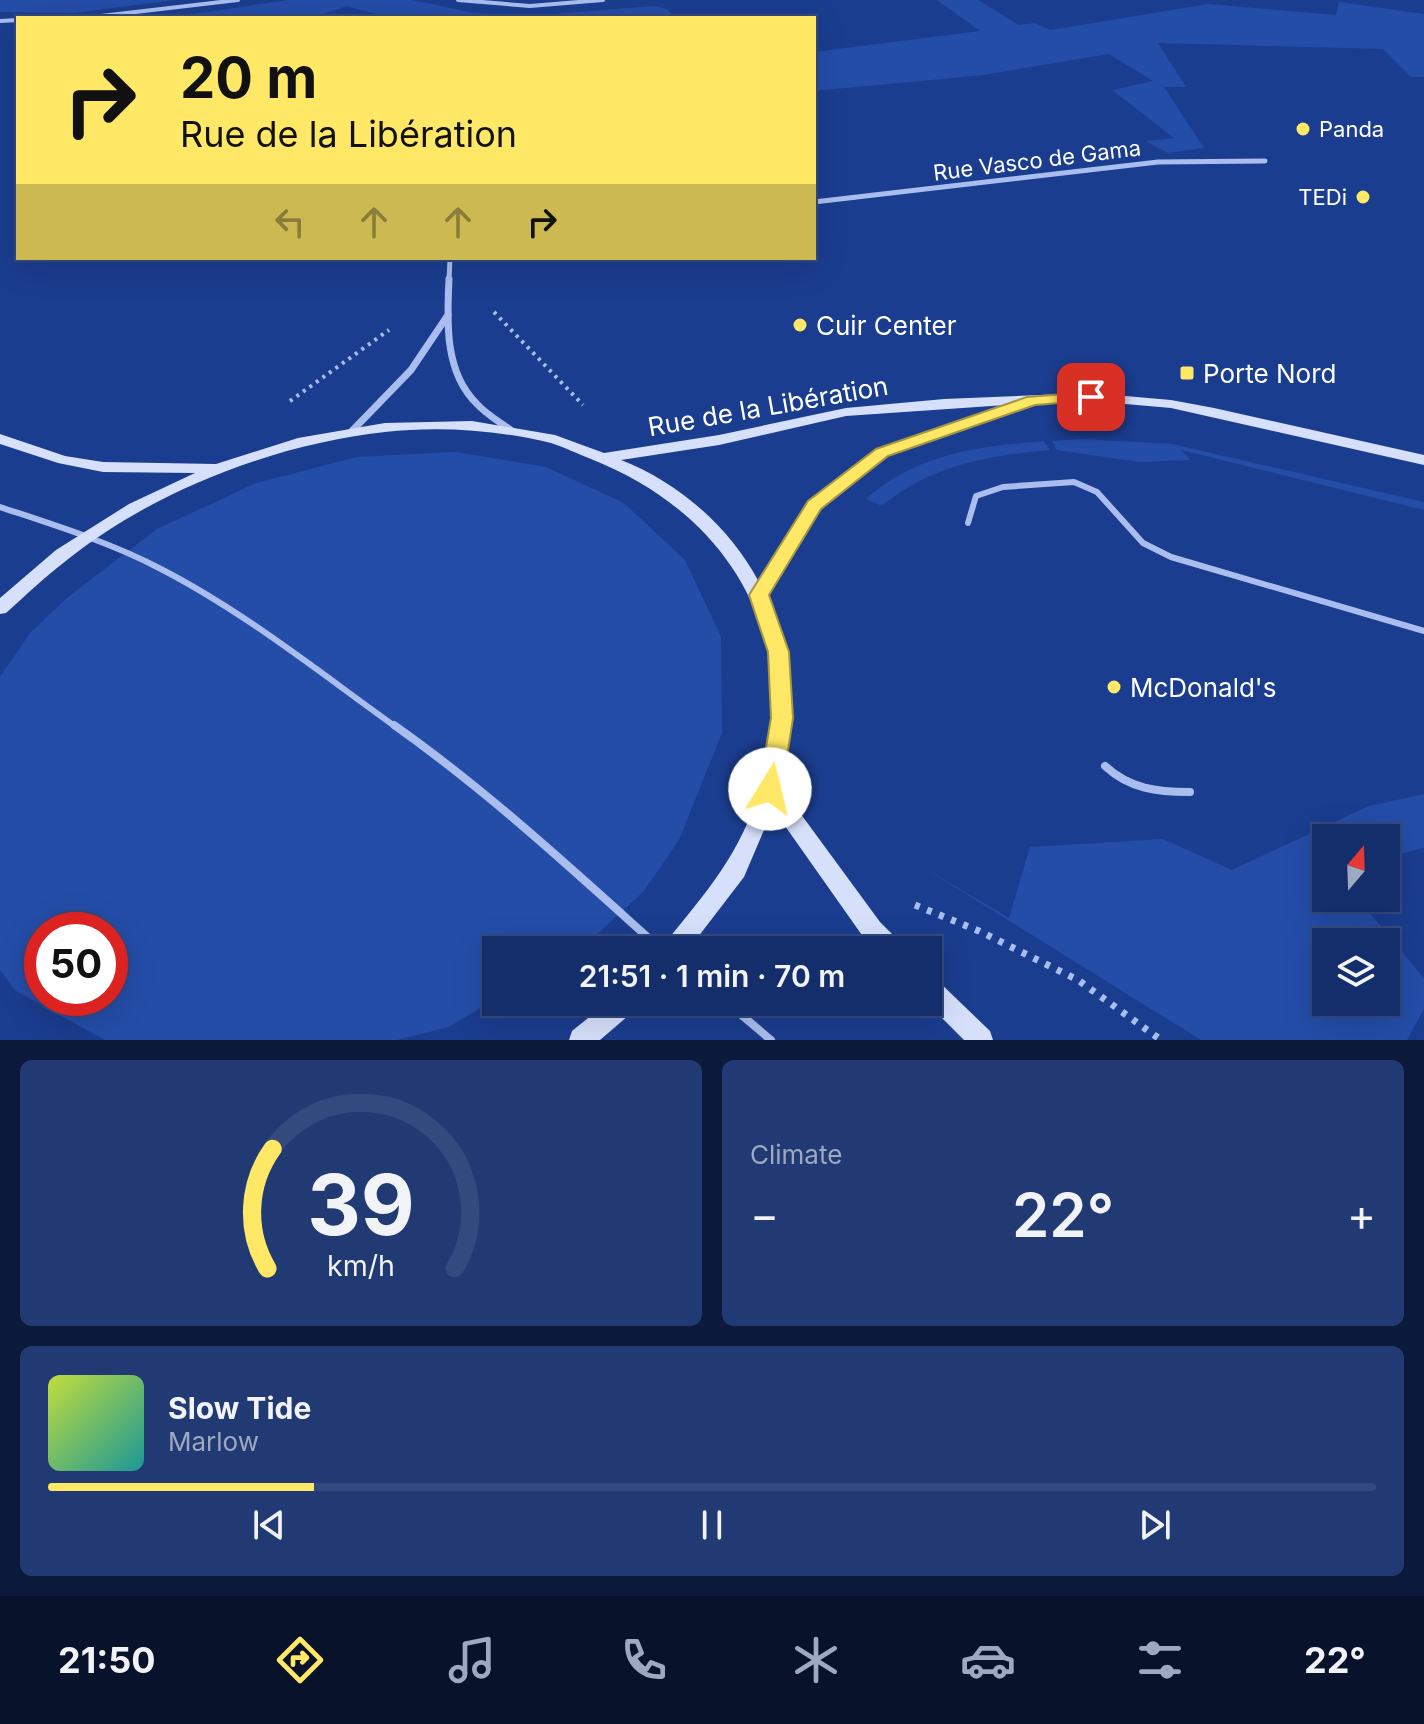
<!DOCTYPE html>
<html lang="en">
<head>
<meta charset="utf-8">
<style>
	body { margin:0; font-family:Inter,sans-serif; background:#213a73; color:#f1f3f6; height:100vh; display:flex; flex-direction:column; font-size:30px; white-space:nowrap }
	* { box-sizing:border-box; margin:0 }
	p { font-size:26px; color:#9da8c1 }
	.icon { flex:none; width:44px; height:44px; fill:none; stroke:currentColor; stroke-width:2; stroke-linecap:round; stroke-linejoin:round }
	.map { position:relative; height:1040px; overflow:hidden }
	.sheet { display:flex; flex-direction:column; gap:20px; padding:20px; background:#0b193b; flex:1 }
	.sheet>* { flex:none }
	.guide { position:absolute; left:16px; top:16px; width:800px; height:244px; border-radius:0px; box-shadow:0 8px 32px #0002,0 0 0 2px #334a7e; background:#ffe866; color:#111; overflow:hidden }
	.needle { width:52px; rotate:19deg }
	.fabs { position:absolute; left:1312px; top:824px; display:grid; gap:16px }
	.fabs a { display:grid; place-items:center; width:88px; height:88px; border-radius:0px; background:#142e6b; box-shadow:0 8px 32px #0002,0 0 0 2px #334a7e; font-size:40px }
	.speed { position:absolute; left:24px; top:912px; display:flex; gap:16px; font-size:40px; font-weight:700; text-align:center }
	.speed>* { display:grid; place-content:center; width:104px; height:104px; border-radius:50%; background:#142e6b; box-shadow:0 8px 32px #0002,0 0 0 2px #334a7e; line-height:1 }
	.speed .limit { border:12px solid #d22; background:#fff; color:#111 }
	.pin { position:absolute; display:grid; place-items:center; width:68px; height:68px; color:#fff; margin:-34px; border-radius:16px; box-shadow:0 4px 12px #0006 }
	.me { position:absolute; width:88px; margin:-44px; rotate:9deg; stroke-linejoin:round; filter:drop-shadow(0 0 6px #0008) }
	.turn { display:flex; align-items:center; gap:28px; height:168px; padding:0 32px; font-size:36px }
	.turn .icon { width:104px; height:104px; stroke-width:2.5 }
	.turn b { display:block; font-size:56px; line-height:68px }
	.lanes { display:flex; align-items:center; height:76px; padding:0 32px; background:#0003; justify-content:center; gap:40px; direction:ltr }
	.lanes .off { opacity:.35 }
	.big { font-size:60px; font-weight:600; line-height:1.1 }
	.sheet .widget { flex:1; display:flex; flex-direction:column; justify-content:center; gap:12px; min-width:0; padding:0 28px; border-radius:12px; background:#213a73 }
	.sheet .dial { align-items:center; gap:0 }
	.dial svg { height:208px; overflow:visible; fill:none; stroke:#334a7e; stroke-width:7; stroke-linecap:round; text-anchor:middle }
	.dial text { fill:#f1f3f6; stroke:none }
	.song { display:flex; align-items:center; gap:24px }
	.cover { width:96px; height:96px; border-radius:12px; background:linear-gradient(135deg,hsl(70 70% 55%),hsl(180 70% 35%)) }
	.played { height:8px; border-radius:4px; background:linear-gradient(90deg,#ffe866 20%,#334a7e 20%) }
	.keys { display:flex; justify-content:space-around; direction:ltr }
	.heat { display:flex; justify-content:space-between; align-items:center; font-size:44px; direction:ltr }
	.sheet .tiles { flex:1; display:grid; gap:20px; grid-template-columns:1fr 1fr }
	.widget:last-child { grid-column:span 2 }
	.trip { position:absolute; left:482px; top:936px; width:460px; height:80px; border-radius:0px; background:#142e6b; box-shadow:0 8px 32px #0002,0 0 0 2px #334a7e; font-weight:600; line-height:80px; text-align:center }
	.menu { display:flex; height:128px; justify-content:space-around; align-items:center; background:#08122b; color:#9da8c1 }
	.menu .icon { width:56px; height:56px }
	.menu .selected { color:#ffe866 }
	.menu b { font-size:36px; color:#f1f3f6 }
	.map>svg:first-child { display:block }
</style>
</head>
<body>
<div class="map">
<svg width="1424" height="1040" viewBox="0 0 1424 1040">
	<rect width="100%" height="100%" fill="#1b3d8f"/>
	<g fill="#244da8" fill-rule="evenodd">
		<path d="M0,0H175L74,13L0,12Z"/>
		<path d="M288,0H412L474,13L528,16L654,6L667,9L675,18H391L347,6L312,18L273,14L245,18L232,14L219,18H166Z"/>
		<path d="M937,0H978L1019,25L1035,23L1050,30L1209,4L1336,15L1339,2L1424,14V77H1411L1383,49L1158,43L1186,87H1164L1204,148L1168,153L1145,141L1174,138L1112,90L1153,81L1109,54L984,75L814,91V52L980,31Z"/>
		<path d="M1081,439L1172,444L1424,502V510L1181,450L1191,460L1139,462L1057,450L1052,441Z"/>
		<path d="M1044,441L1050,450C988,456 931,465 882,506L866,499C915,454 980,446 1044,441Z"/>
		<path d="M455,452L546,467L624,503L685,560L721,637L722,733L679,840L644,891L594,937L574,950H496V998L449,1027L397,1040H105L16,991L0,970V677L30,633L68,597L157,529L256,483L357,457ZM42,930H110V998H42Z"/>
		<path d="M1424,794V848L1386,857V838H1326V898H1357L1424,978V1009L1407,1040H1201L916,863L1009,918L1030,847L1163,839L1232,870L1369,806ZM1386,942V1002H1326V942Z"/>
	</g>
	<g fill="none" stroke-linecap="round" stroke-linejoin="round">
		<g stroke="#a9beee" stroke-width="4" stroke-dasharray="3 5" stroke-linecap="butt">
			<path d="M494,312L583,405"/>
			<path d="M290,401L389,330"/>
		</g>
		<path stroke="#a9beee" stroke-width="7" stroke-dasharray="5 8" stroke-linecap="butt" d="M915,905L979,931L1078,980L1161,1040"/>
		<g stroke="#a9beee" stroke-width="6">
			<path d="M0,507C54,525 109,542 159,568C243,611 319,672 396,727"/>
			<path d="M968,523L976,496L1003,487L1074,482L1097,492L1143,543L1171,557L1424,631"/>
		</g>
		<g stroke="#a9beee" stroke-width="8">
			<path d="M394,725C489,792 575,872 662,950"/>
			<path d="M1105,766C1130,789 1157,792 1190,792"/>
			<path d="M726,1002L771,1040"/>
		</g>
		<g stroke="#a9beee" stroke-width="4">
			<path d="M458,0L530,6L603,0"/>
			<path d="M84,18L238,0"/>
			<path d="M0,21L18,20"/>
		</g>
		<g stroke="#a9beee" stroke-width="5">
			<path d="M814,202L1158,162L1265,161"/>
			<path d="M449,281L450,258"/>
		</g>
		<g stroke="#a9beee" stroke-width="7">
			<path d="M449,279C447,321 444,372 477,404C487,415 500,422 512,431"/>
			<path d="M351,432L411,370L448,315"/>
		</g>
		<g fill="#d6e0fa" fill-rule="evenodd">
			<path d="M1091,393L1171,400L1214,408L1424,455V465L1171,408L1091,401L1022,404L1021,409L887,455L821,509L767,597C796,657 796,723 781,787L880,922L900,942L903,950H876L864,938L773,809L744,877L688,950H663L666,942C706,892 740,855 759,791C805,640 732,515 591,459C578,454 564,447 551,443C498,430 439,426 385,432C275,444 153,491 67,560C46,576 26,595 6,613L0,614V598L56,550L129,504L195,473L103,472L58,463L0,444V434L65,456L103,462L216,464L298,438L385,423L472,421L555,435L604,453L719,435L846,408L944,399ZM1006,405L877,449L809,501L759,582C730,527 678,482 621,460L719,445L846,416Z"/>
			<path d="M928,975L936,979L990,1031L993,1040H964L926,1002Z"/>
			<path d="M608,1002H639L635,1010L600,1040H569L572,1031Z"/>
		</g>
	</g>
	<path fill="#ffe866" stroke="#a69742" stroke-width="2" d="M1091,392L1099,397L1096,400L1035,405L888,456L821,509L769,595L789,652L793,718L782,789L779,796L770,799L762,796L759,789L771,718L768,652L749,595L808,501L876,449L1027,397Z"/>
	<g fill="#ffe866" stroke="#1b3d8f" stroke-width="3">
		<circle cx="1303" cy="129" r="8"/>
		<circle cx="1363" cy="197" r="8"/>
		<circle cx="800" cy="325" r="8"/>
		<rect x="1179" y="365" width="16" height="16" rx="4"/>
		<circle cx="1114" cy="687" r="8"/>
	</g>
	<g text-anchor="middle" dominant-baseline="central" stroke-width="8" stroke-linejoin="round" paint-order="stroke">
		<g font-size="22" fill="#fff" stroke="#1b3d8f" text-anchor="start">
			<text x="1319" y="129">Panda</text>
			<text x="1347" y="197" text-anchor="end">TEDi</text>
		</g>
		<g font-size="22" fill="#fff" stroke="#1b3d8f">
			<text transform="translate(1037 160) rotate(-7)">Rue Vasco de Gama</text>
		</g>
		<g font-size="26" fill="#fff" stroke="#1b3d8f" text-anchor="start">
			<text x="816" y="325">Cuir Center</text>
			<text x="1203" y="373">Porte Nord</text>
			<text x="1130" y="687">McDonald's</text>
		</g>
		<g font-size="26" fill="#fff" stroke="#1b3d8f">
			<text transform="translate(768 406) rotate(-10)">Rue de la Libération</text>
		</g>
	</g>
</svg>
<div class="fabs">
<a><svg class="needle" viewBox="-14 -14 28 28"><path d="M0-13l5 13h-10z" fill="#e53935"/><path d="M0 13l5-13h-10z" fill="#9da8c1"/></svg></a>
<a><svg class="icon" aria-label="layers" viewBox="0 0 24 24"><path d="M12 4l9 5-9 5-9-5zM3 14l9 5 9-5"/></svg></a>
</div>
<div class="speed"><div class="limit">50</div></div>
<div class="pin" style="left:1091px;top:397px;background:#d93025"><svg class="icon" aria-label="arrive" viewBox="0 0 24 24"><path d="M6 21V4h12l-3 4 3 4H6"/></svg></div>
<svg class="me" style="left:770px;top:789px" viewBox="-20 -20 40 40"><circle r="19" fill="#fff"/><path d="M0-13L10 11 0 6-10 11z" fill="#ffe866"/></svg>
<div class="trip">21:51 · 1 min · 70 m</div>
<div class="guide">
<div class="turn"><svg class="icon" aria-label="right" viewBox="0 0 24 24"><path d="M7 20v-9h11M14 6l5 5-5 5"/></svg><div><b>20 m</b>Rue de la Libération</div></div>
<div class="lanes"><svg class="icon off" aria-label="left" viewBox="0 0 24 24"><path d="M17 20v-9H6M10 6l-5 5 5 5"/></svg><svg class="icon off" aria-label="ahead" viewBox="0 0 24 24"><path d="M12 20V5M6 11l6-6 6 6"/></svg><svg class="icon off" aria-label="ahead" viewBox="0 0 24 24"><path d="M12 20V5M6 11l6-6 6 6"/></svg><svg class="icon" aria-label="right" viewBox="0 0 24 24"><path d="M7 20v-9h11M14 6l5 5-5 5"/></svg></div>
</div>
</div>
<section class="sheet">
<div class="tiles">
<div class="widget dial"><svg viewBox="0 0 100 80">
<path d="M14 69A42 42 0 1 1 86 69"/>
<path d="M14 69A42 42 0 0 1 16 23" stroke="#ffe866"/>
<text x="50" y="56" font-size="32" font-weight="700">39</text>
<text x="50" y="72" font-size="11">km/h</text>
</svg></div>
<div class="widget"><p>Climate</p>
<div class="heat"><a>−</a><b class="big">22°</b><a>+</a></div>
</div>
<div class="widget">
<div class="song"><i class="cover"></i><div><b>Slow Tide</b><p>Marlow</p></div></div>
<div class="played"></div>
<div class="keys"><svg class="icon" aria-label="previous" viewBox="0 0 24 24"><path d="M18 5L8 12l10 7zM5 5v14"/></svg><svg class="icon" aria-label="pause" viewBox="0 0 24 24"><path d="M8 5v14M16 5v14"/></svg><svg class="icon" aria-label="next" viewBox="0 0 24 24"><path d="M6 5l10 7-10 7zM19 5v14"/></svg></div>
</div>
</div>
</section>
<nav class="menu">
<b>21:50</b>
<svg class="icon selected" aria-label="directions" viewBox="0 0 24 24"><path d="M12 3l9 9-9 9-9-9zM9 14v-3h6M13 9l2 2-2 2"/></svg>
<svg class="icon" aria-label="music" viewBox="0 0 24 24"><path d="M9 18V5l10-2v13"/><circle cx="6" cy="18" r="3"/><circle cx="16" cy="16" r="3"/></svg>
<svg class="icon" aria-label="phone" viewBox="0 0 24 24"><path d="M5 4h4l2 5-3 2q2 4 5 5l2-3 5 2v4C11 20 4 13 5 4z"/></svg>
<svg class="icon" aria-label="climate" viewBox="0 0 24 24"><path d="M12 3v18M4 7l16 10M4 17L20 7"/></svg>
<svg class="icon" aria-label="car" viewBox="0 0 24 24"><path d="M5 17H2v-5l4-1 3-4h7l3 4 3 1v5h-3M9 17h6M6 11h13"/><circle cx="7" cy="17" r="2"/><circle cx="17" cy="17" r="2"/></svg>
<svg class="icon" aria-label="filters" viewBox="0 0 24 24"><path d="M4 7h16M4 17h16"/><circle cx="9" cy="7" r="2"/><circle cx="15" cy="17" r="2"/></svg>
<b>22°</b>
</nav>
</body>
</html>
